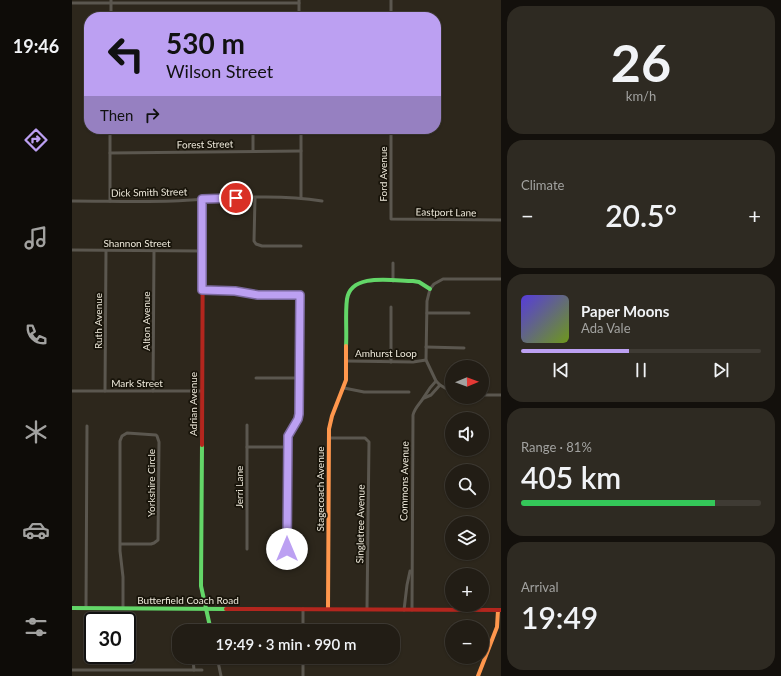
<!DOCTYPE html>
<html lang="en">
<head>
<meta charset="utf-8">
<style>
	body { margin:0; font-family:Lato,sans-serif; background:#2e2a22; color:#f1f3f6; height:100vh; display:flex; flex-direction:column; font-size:15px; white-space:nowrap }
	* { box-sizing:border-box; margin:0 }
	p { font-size:13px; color:#a2a2a0 }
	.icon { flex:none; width:22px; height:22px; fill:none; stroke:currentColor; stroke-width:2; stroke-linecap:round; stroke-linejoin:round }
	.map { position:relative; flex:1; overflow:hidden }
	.drawer { display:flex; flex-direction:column; gap:6px; padding:6px; background:#13100c; width:280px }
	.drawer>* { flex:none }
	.top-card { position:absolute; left:12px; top:12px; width:357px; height:122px; border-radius:16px; box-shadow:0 1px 3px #0004,0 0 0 1px #3f3b34; background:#bca0f2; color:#111; overflow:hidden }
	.needle { width:26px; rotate:89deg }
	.controls { position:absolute; left:373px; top:360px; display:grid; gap:8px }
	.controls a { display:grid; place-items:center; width:44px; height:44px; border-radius:50%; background:#221d15; box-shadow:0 1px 3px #0004,0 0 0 1px #3f3b34; font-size:20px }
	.speed { position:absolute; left:12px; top:612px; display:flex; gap:8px; font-size:20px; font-weight:700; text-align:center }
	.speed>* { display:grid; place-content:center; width:52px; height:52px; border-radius:50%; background:#221d15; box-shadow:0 1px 3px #0004,0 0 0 1px #3f3b34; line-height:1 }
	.speed .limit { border:2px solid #111; border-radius:6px; background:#fff; color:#111 }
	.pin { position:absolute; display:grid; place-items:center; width:34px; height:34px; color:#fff; margin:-17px; border:2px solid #fff; border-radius:50%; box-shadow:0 1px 4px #0007 }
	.me { position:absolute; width:44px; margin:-22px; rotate:0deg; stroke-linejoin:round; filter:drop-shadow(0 0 3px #0008) }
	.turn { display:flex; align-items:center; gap:14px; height:84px; padding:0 16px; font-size:18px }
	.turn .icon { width:52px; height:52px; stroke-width:2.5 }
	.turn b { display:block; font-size:28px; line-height:34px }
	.then { display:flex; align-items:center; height:38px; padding:0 16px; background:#0003; gap:8px; font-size:15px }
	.big { font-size:30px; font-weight:600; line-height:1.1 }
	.drawer .card { flex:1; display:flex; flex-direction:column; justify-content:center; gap:6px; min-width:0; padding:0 14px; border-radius:16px; background:#2e2a22 }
	.drawer .dial { align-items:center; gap:0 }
	.dial b { font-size:52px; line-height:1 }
	.song { display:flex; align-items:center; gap:12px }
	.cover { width:48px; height:48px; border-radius:6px; background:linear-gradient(135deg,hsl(250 70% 55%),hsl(80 70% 35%)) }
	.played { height:4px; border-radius:2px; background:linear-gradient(90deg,#bca0f2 45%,#3f3b34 45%) }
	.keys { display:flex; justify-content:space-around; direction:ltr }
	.heat { display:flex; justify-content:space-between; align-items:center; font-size:22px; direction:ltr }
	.charge { height:6px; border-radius:3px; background:linear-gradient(90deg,#34c759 81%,#3f3b34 0) }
	.trip { position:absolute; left:100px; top:624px; width:228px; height:40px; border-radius:16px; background:#221d15; box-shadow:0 1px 3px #0004,0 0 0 1px #3f3b34; font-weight:600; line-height:40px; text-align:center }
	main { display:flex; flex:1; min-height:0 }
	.tab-bar { display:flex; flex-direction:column; width:72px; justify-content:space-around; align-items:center; background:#0e0c08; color:#a2a2a0 }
	.tab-bar .icon { width:28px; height:28px }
	.tab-bar .active { color:#bca0f2 }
	.tab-bar b { font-size:18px; color:#f1f3f6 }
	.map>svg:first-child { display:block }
</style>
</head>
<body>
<main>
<nav class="tab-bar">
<b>19:46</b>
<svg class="icon active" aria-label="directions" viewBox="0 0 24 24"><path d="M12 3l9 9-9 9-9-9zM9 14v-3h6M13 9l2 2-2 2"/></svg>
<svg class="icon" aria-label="music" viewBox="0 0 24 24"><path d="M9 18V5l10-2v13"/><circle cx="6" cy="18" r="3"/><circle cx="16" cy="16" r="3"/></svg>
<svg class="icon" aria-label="phone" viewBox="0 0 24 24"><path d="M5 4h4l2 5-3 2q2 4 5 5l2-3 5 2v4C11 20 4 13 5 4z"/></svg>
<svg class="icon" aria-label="climate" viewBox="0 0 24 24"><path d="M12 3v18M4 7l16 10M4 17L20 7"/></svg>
<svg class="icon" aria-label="car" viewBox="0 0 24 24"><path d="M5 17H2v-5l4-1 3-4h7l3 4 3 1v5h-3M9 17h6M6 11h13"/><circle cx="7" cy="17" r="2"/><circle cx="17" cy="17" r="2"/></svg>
<svg class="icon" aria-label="filters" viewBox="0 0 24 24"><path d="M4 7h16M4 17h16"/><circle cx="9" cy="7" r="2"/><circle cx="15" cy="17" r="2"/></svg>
</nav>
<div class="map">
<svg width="429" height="676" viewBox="0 0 429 676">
	<rect width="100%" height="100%" fill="#2d271c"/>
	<path fill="#393120" d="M41,129H156V130Z"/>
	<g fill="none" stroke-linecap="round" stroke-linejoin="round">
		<g stroke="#5b574f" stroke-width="3">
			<path d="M0,3H227"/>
			<path d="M39,17V0"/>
			<path d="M227,17V0"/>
			<path d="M319,17V0"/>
			<path d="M38,129V201"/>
			<path d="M181,129V151"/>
			<path d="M319,129V219L429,220"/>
			<path d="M38,153L229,151"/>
			<path d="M183,198L182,241L184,244L190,246H229"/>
			<path d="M229,198V129"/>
			<path d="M0,201C34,201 67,202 101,201C150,199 201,193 250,201"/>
			<path d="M0,250L130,251"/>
			<path d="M321,263V281"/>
			<path d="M130,290L163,291L186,295H228L227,414L226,419L216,436L215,549"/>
			<path d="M355,313H397"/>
			<path d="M354,347L392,348"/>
			<path d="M274,361L341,362L354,360"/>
			<path d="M319,362V307"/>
			<path d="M184,378H227"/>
			<path d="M272,388L292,392H337"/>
			<path d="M0,391H129"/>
			<path d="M33,391L34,251"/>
			<path d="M81,391L82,251"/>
			<path d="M380,392L368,385L364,381L354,360L355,301L358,289L362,284L371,279H429"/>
			<path d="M410,395H429"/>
			<path d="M352,398L359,395L368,385"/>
			<path d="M257,438H293L297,442L295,609"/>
			<path d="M175,447H216"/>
			<path d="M48,544H79L82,543L86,540L87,442L85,436L84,435L55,433L50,436L48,441V551L51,577V608"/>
			<path d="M175,549V425"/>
			<path d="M14,608L15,426"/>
			<path d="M332,610L335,585L338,571"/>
			<path d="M340,610L341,415C343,407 348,404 352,397C356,390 358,387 364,381"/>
			<path d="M231,631V609"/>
			<path d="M145,657L149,676"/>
			<path d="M121,660L122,670"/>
			<path d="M0,670H130"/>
			<path d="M231,676V657"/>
		</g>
		<g stroke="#63d668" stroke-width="4">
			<path d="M274,346C275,331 273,314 275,299C279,272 322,281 341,281L347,282L358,289"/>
			<path d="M130,445L129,586L139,631"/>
			<path d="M0,608L154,609"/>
		</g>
		<g stroke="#ff974d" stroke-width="4">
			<path d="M256,609L257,429L260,416L274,380V346"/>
			<path d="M406,676L425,627L426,610"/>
		</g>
		<g stroke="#b3261e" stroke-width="4">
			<path d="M130,445L131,199"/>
			<path d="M154,609L429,610"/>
		</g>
	</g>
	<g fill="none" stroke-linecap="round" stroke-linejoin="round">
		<defs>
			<path id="route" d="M164,198L130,199V290L163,291L186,295H228L227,414L226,419L216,436L215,549"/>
		</defs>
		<use href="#route" stroke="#7a689d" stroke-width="10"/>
		<use href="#route" stroke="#bca0f2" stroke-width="7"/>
	</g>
	<g text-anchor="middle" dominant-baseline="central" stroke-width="3.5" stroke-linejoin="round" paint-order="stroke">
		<g font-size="10" fill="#ede8da" stroke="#18140a">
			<text transform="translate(133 144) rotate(-1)">Forest Street</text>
			<text transform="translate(311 174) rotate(-90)">Ford Avenue</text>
			<text transform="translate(77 192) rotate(-1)">Dick Smith Street</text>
			<text transform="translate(374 212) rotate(1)">Eastport Lane</text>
			<text x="65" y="243">Shannon Street</text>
			<text transform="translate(26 321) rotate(-90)">Ruth Avenue</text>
			<text transform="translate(74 321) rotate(-90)">Alton Avenue</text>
			<text x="314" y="353">Amhurst Loop</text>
			<text x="65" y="383">Mark Street</text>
			<text transform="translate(121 404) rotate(-90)">Adrian Avenue</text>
			<text transform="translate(332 481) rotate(-89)">Commons Avenue</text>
			<text transform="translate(79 483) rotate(-90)">Yorkshire Circle</text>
			<text transform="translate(167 487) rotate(-90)">Jerri Lane</text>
			<text transform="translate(248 489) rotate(-90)">Stagecoach Avenue</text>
			<text transform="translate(288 524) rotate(-89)">Singletree Avenue</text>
			<text x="116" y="600">Butterfield Coach Road</text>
		</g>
	</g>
</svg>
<div class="controls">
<a><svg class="needle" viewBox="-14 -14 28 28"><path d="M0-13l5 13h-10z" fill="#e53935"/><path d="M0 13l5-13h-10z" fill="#a2a2a0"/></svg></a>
<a><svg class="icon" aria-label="sound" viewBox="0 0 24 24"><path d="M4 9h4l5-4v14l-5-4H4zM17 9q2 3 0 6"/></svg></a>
<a><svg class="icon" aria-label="search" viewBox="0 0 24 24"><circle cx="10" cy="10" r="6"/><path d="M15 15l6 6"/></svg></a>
<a><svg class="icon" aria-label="layers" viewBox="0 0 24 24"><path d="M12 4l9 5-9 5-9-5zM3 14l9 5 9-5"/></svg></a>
<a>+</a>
<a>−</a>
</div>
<div class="speed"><div class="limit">30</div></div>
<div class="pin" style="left:164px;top:198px;background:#d93025"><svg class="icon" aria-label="arrive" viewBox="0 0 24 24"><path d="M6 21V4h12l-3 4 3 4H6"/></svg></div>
<svg class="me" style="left:215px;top:549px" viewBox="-20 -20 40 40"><circle r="19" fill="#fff"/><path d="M0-13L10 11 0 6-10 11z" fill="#bca0f2"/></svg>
<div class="trip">19:49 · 3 min · 990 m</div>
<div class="top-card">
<div class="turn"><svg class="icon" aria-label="left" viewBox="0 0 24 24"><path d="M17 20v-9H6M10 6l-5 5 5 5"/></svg><div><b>530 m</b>Wilson Street</div></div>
<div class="then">Then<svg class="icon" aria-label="right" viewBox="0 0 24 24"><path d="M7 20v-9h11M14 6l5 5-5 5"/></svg></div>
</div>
</div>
<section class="drawer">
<div class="card dial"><b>26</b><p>km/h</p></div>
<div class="card"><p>Climate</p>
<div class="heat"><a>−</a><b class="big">20.5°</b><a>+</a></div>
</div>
<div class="card">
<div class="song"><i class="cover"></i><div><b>Paper Moons</b><p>Ada Vale</p></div></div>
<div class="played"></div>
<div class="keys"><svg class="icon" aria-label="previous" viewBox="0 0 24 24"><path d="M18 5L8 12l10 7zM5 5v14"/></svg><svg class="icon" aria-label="pause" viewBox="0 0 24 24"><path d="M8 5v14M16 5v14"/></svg><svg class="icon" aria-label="next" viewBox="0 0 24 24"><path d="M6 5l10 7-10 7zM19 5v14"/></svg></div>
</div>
<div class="card"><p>Range · 81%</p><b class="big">405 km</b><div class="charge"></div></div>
<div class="card"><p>Arrival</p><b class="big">19:49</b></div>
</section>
</main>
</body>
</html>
